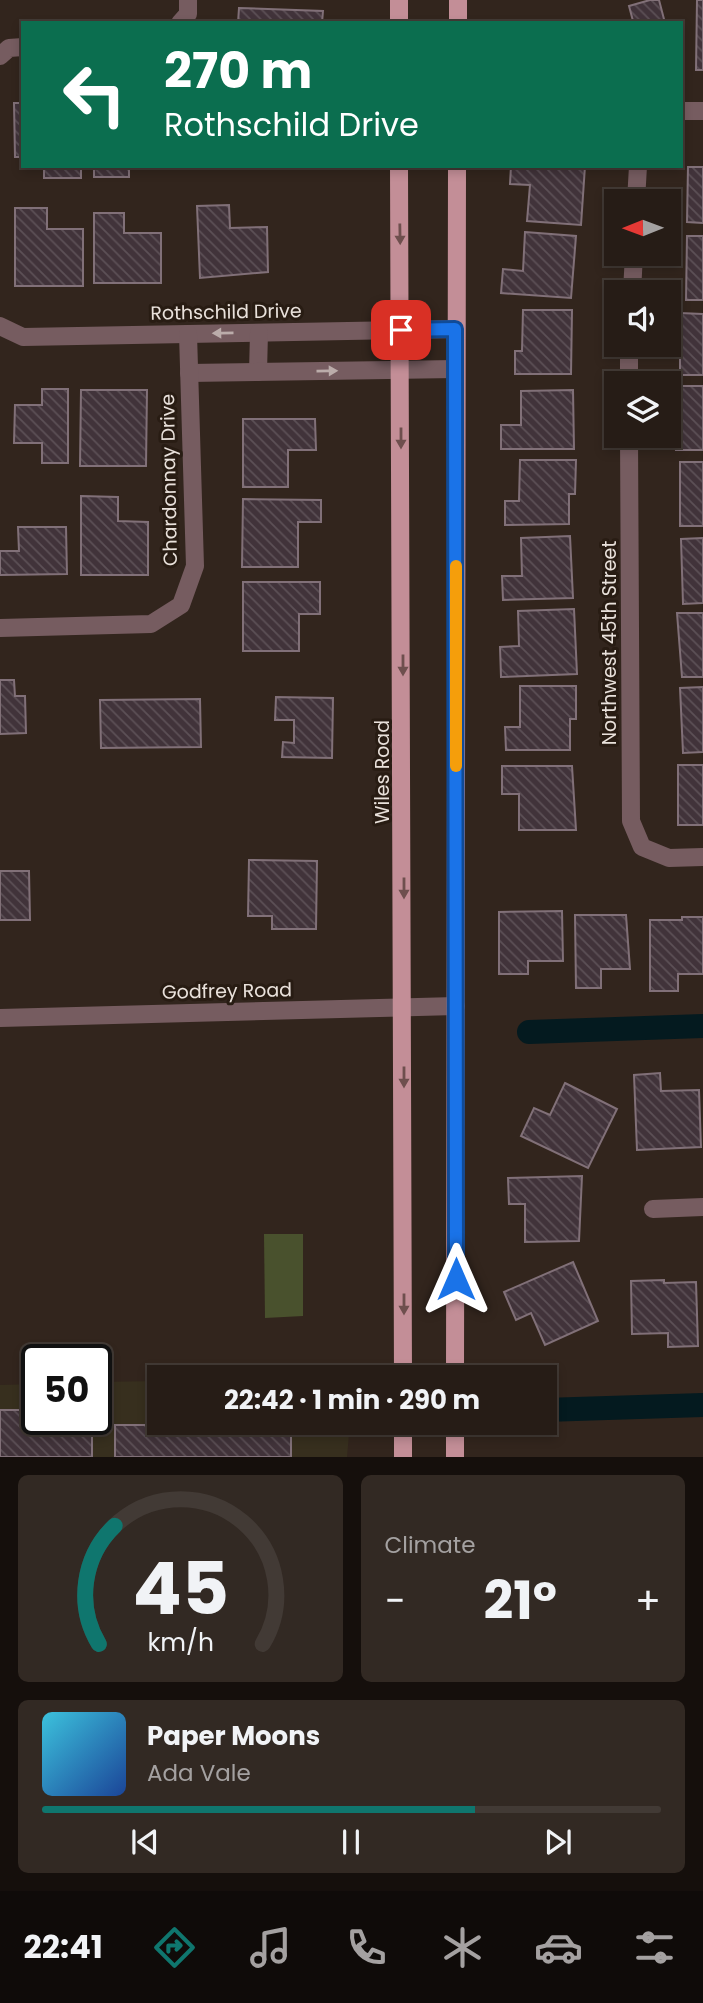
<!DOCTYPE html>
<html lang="en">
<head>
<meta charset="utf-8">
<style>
	body { margin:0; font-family:Poppins,sans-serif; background:#322923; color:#f1f3f6; height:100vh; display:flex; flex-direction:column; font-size:26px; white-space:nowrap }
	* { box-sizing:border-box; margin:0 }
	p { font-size:23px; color:#a4a1a1 }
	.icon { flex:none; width:38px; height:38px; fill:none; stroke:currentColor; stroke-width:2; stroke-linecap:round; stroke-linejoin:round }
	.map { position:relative; height:1457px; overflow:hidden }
	.side { display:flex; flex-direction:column; gap:18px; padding:18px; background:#150f0c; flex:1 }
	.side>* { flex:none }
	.banner { position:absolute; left:21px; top:21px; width:662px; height:147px; border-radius:0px; box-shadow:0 4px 10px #0003,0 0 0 2px #423a35; background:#0b6e4f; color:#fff; overflow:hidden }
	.needle { width:46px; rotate:269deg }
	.tools { position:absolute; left:604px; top:189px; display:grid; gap:14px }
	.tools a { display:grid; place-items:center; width:77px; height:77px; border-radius:0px; background:#261c16; box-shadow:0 4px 10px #0003,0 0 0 2px #423a35; font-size:35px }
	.speed { position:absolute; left:21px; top:1344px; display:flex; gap:14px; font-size:35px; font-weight:700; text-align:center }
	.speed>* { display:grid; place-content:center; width:91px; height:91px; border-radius:50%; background:#261c16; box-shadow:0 4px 10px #0003,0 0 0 2px #423a35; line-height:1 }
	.speed .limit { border:4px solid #111; border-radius:10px; background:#fff; color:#111 }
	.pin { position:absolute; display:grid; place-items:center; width:60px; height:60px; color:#fff; margin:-30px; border-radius:14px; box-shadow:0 4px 10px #0006 }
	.me { position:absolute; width:77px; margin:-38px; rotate:0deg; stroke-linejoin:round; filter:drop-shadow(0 0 5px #0008) }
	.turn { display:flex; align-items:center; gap:24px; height:147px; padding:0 28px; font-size:32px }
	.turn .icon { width:91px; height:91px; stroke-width:2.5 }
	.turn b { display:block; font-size:49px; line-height:60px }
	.big { font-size:52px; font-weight:700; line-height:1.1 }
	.side .widget { flex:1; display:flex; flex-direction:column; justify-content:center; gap:10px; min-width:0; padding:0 24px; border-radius:10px; background:#322923 }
	.side .dial { align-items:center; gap:0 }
	.dial svg { height:182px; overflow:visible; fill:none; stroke:#423a35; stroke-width:7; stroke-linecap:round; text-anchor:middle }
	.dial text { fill:#f1f3f6; stroke:none }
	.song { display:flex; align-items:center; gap:21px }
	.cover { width:84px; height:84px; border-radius:10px; background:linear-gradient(135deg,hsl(190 70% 55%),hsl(220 70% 35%)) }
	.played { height:7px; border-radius:4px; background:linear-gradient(90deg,#0f766e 70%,#423a35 70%) }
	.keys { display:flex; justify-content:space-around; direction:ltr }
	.heat { display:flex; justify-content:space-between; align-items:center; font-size:38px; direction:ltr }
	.side .tiles { flex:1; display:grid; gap:18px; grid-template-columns:1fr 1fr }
	.widget:last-child { grid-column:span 2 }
	.trip { position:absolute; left:147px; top:1365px; width:410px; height:70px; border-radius:0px; background:#261c16; box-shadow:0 4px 10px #0003,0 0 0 2px #423a35; font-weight:700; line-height:70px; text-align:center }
	.tabs { display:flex; height:112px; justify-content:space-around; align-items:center; background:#0f0b09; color:#a4a1a1 }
	.tabs .icon { width:49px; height:49px }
	.tabs .current { color:#0f766e }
	.tabs b { font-size:32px; color:#f1f3f6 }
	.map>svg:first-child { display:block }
</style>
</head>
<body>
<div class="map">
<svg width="703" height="1457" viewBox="0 0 703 1457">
	<defs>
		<pattern id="building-back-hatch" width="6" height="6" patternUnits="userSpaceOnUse" patternTransform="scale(1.75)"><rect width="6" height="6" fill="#41333a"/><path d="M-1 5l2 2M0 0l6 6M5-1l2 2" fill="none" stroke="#5c5056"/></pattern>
	</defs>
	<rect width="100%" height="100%" fill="#32251d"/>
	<path fill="#372f1e" d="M159,1381V1423H350L347,1457H0V1385L37,1384V1419H96V1382Z"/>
	<path fill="#49512d" d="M264,1234H303V1316L265,1318Z"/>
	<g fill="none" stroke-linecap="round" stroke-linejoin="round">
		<g stroke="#041a1f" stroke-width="24">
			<path d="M529,1032L703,1026"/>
			<path d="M544,1410L703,1405"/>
		</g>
	</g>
	<g fill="url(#building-back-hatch)" stroke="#817078" stroke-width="2">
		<path d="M650,0H659L665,23H628L633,21L629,6Z"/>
		<path d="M697,0H703V70H696Z"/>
		<path d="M239,8L323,11L322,23H238Z"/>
		<path d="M14,103H23V157H15Z"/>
		<rect x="44" y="166" width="37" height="12"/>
		<rect x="94" y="166" width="35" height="11"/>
		<path d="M511,166H585L581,225L527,221L530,185L510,184Z"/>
		<path d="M688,167H703V223L687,222Z"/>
		<path d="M229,205L230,228L267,227L268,272L200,278L197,206Z"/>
		<path d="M15,208H47V229H83V286H15Z"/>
		<path d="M94,213H124V233H161V283H94Z"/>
		<path d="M525,232L576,236L571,298L501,293L503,269L523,271Z"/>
		<path d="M687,236H703V300H686Z"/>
		<path d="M523,310H572L571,374H515V351H522Z"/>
		<path d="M680,313L703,314V375H680Z"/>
		<path d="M680,386H703V450H676Z"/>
		<path d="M42,389H68V463H42V443H14L15,405H42Z"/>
		<path d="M81,390H147L146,466H80Z"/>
		<path d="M573,390L574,449H501V425H521V391Z"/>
		<path d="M243,419H315L316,450H288V487H243Z"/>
		<path d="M520,460H576L575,494H569V524L505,525V501H519Z"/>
		<rect x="680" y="462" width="23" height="64"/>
		<path d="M81,496L118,497V521L148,522V575H81Z"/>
		<path d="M243,499L321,500V522H298V567H242Z"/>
		<path d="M18,527H66L67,574L0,575V551H19Z"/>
		<path d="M570,536L573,598L503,600L502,576H522L521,538Z"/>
		<path d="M703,538V603L683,604L681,539Z"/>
		<path d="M243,582H320V614H299V651H243Z"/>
		<path d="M574,609L577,674L501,677L500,647L519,646L518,611Z"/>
		<path d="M677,613H703V677H682Z"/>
		<path d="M0,680H14L15,696H25L26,733L0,734Z"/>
		<path d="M520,686H576V719H570V750H506L505,727H520Z"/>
		<path d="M703,687V752L683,753L680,688Z"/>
		<path d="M276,697L333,698L332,758L282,757L283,742L294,743V720H275Z"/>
		<path d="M200,699L201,747L101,748L100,700Z"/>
		<rect x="678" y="765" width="25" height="60"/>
		<path d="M502,766H572L576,830H519V794H502Z"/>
		<path d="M249,860L317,861L316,929H272V916H248Z"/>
		<path d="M0,871H29L30,920H0Z"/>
		<path d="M562,911L563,961H528V974H499V912Z"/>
		<path d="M575,915H626L630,969H601V988H576Z"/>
		<path d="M682,917H703V974H678V991H650V920H682Z"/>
		<path d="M660,1073L661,1091L699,1090L701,1147L637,1150L634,1075Z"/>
		<path d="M565,1083L617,1109L588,1168L521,1136L534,1108L550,1115Z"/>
		<path d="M582,1176L579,1241L525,1242V1204H509L508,1178Z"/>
		<path d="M573,1262L598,1321L545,1345L531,1313L516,1320L504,1292Z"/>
		<path d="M664,1280V1283L696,1282L698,1346L668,1347V1333L632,1334L631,1281Z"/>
		<path d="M0,1410H37V1419H63L64,1424H92V1457H0Z"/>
		<path d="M146,1411H159V1423L291,1425V1457H115V1425H146Z"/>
	</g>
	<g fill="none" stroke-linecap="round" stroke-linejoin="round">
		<g stroke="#765c60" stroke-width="18">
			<path d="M180,23L188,14V0"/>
			<path d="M0,56L9,48L23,47"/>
			<path d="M681,111H703"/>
			<path d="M636,201L638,166"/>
			<path d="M632,292L634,254"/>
			<path d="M0,326L23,337L455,329"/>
			<path d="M258,372L259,333"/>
			<path d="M189,373L456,369"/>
			<path d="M629,383V345"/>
			<path d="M629,436L631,821L642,847L669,858L703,857"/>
			<path d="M0,628L151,624L181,605L195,566L188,334"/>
			<path d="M0,1018L456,1006"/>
			<path d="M653,1209L703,1207"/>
		</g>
		<g stroke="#c38e97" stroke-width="18">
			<path d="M399,0V23"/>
			<path d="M458,0V23"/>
			<path d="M399,166L403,1377"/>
			<path d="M455,1377L457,166"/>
			<path d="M403,1457V1423"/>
			<path d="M455,1457V1423"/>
		</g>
	</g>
	<defs><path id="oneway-solid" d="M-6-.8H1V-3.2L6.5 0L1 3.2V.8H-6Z" transform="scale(1.75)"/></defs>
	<g fill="#6e4f4e">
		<use href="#oneway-solid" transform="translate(400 234) rotate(89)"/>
		<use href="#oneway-solid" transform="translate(401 438) rotate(90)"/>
		<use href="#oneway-solid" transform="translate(403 665) rotate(90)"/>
		<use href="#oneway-solid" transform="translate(404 888) rotate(90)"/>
		<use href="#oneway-solid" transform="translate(404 1077) rotate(90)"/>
		<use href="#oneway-solid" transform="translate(404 1304) rotate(90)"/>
	</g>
	<g fill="#bbacaa">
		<use href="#oneway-solid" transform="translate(223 333) rotate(179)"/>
		<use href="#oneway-solid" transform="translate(327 371) rotate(-1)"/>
	</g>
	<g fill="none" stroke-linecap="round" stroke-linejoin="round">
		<defs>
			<path id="route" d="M401,330L455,329L456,1279"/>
		</defs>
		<use href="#route" stroke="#114b97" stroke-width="18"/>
		<use href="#route" stroke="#1a73e8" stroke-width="12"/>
		<path stroke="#f59e0b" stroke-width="12" d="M456,566V766"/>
	</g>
	<g text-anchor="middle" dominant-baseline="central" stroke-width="6" stroke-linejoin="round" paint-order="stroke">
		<g font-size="19" fill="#e9e1db" stroke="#281c13">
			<text transform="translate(226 312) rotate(-1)">Rothschild Drive</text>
			<text transform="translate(169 480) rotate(-91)">Chardonnay Drive</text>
			<text transform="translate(609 643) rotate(-90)">Northwest 45th Street</text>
			<text transform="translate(382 772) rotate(-90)">Wiles Road</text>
			<text transform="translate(227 991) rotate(-1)">Godfrey Road</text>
		</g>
	</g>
</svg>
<div class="tools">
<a><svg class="needle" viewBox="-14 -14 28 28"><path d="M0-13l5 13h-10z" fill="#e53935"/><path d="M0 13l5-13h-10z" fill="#a4a1a1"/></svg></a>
<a><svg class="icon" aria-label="sound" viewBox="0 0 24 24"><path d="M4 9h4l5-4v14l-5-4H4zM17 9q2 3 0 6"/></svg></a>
<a><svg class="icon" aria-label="layers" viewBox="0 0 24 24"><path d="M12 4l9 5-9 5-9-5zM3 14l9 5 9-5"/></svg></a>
</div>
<div class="speed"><div class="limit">50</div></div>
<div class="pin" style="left:401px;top:330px;background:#d93025"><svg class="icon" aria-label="arrive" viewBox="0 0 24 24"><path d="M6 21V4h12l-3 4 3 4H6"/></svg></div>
<svg class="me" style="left:456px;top:1279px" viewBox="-20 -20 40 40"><path d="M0-17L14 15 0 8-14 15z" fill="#1a73e8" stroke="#fff" stroke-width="4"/></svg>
<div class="trip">22:42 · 1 min · 290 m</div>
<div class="banner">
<div class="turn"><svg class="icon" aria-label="left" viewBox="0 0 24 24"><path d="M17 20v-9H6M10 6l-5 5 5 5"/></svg><div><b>270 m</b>Rothschild Drive</div></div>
</div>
</div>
<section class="side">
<div class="tiles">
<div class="widget dial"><svg viewBox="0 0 100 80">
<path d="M14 69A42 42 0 1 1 86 69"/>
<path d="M14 69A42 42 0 0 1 21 17" stroke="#0f766e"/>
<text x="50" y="56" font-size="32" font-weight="700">45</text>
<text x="50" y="72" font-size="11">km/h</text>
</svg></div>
<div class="widget"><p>Climate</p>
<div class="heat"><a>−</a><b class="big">21°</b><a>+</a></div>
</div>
<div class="widget">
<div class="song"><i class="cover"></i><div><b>Paper Moons</b><p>Ada Vale</p></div></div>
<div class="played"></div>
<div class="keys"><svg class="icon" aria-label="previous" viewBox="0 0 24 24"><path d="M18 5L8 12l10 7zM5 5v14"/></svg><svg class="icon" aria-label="pause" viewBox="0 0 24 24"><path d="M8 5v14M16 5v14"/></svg><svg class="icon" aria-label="next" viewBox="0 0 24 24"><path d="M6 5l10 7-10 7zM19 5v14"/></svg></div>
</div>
</div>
</section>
<nav class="tabs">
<b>22:41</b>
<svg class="icon current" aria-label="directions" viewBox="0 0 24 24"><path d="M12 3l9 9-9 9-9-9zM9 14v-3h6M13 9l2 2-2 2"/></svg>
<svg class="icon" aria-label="music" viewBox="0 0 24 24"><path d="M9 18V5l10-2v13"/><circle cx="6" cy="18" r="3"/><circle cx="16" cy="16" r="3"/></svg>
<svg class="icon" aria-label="phone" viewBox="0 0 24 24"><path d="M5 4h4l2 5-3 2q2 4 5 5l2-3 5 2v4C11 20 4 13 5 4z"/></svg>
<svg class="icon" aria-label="climate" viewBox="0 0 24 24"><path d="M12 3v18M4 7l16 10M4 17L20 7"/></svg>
<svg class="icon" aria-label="car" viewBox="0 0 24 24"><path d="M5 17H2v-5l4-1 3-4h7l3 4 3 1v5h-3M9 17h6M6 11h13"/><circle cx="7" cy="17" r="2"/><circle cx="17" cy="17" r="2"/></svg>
<svg class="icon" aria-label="filters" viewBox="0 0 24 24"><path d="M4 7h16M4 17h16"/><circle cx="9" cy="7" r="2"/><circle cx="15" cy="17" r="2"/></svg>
</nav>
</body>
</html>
